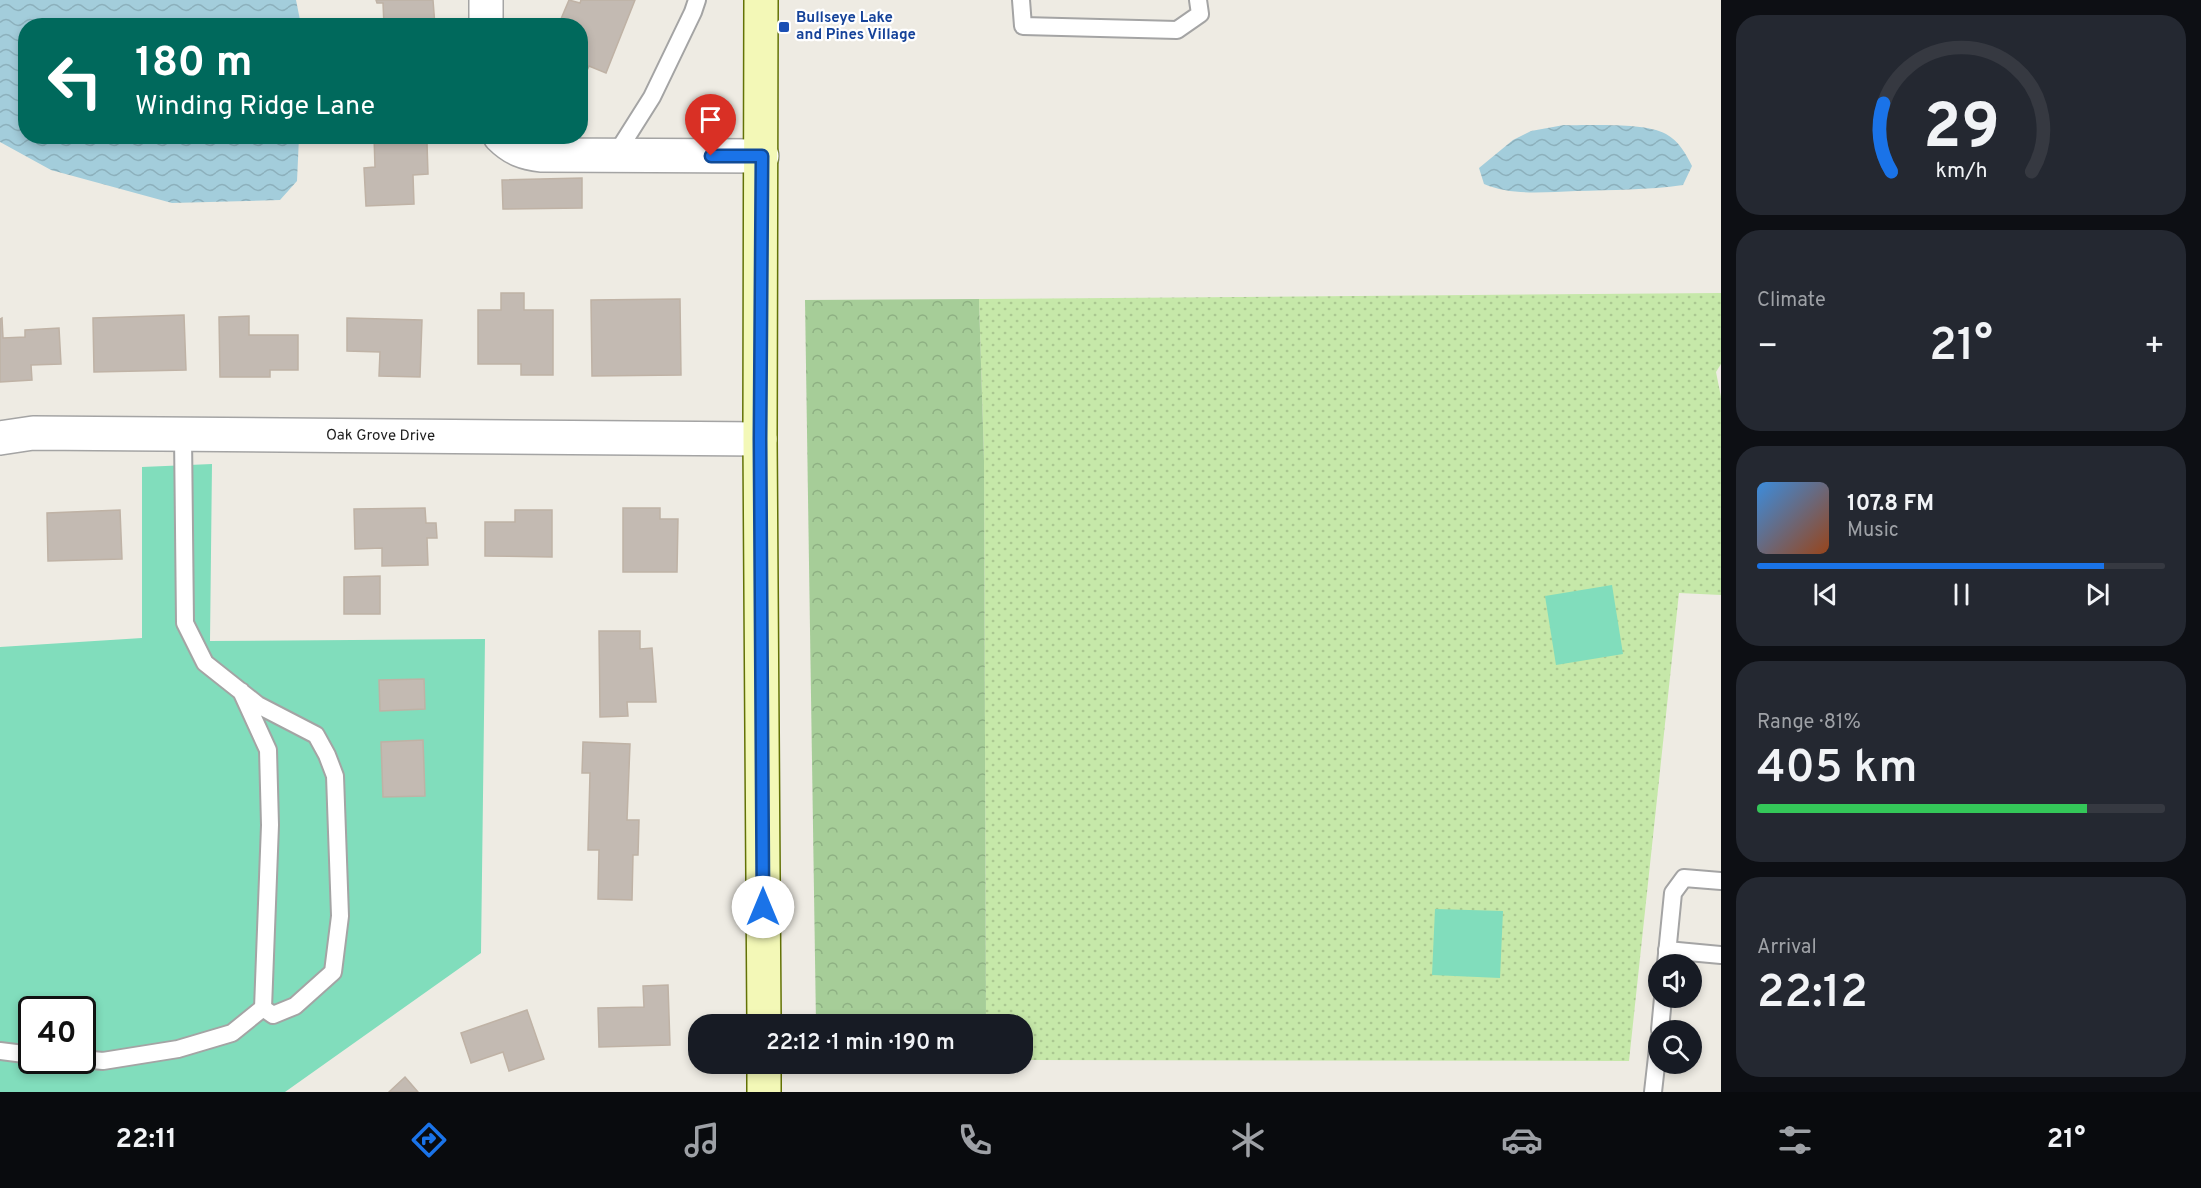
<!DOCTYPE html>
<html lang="en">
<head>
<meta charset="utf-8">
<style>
	body { margin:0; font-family:Overpass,sans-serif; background:#242831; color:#f1f3f6; height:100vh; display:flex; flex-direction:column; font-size:22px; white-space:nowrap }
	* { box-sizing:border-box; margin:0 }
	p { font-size:20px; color:#9ea1a6 }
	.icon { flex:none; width:33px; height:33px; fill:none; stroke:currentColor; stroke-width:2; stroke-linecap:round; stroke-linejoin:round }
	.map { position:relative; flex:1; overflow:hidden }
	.drawer { display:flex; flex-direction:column; gap:15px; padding:15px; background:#0d0f14; width:480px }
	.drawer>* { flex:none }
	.guide { position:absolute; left:18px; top:18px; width:570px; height:126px; border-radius:24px; box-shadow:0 3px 9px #0003; background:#00695c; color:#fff; overflow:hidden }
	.buttons { position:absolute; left:1648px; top:954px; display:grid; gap:12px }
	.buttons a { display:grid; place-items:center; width:54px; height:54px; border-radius:50%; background:#171b24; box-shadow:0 3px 9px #0003; font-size:30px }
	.speed { position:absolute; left:18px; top:996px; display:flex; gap:12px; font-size:30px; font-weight:700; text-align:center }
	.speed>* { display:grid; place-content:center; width:78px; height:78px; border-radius:50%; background:#171b24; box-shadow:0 3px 9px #0003; line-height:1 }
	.speed .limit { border:3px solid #111; border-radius:9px; background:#fff; color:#111 }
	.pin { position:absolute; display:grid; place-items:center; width:51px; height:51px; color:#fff; margin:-62px -26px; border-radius:50% 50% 50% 0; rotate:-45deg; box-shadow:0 0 6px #0007 }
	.pin .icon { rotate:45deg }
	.me { position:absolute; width:66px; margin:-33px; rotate:0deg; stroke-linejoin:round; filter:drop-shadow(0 0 4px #0008) }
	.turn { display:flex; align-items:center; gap:21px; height:126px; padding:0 18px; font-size:27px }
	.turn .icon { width:78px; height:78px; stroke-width:2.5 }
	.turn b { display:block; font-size:42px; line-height:51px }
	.big { font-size:45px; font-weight:600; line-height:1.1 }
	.drawer .tile { flex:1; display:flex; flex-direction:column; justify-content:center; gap:9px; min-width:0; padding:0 21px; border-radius:24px; background:#242831 }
	.drawer .dial { align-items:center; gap:0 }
	.dial svg { height:156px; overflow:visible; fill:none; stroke:#363941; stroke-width:7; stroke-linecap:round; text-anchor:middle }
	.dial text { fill:#f1f3f6; stroke:none }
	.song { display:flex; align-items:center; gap:18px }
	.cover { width:72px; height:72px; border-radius:9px; background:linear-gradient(135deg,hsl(210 70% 55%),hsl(20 70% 35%)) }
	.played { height:6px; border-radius:3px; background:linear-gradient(90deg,#1a73e8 85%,#363941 85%) }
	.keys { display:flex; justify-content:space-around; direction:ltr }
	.heat { display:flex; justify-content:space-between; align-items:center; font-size:33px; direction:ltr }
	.charge { height:9px; border-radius:4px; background:linear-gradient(90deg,#34c759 81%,#363941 0) }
	.trip { position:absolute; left:688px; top:1014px; width:345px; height:60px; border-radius:24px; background:#171b24; box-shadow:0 3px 9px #0003; font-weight:600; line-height:60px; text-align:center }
	.tabs { display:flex; height:96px; justify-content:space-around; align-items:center; background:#090b0e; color:#9ea1a6 }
	.tabs .icon { width:42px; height:42px }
	.tabs .selected { color:#1a73e8 }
	.tabs b { font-size:27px; color:#f1f3f6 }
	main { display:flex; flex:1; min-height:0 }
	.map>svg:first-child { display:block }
</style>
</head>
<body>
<main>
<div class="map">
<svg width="1721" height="1092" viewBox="0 0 1721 1092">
	<defs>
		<pattern id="grass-dots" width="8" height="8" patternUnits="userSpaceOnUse" patternTransform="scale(1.5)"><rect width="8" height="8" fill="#c6e8a9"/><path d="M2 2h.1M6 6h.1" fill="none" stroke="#aac791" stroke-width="1.8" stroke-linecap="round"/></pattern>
		<pattern id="forest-crowns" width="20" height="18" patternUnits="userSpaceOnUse" patternTransform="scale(1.5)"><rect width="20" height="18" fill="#a6cd98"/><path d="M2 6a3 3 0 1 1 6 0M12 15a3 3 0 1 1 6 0" fill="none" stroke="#8eb083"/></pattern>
		<pattern id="water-waves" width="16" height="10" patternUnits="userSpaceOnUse" patternTransform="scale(1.5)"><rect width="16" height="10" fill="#a3cddb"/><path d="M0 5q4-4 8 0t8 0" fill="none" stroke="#8cb0bc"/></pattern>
	</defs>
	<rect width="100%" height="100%" fill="#eeebe3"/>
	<path fill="url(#grass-dots)" d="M1721,293V364L1716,372L1721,397V595L1679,593L1629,1061L1023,1060V1024H986L984,460L979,299Z"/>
	<path fill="url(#forest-crowns)" d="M979,299L984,460L986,1024H816L805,300Z"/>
	<g fill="#81ddbc" fill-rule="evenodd">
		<path d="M212,464L210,641L485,639L481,953L285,1092H0V647L142,638V467ZM32,1010H82V1060H32Z"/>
		<path d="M1612,585L1623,654L1556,665L1545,596Z"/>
		<path d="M1435,909L1503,911L1500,978L1432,975Z"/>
	</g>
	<g fill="url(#water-waves)">
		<path d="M0,0H296L301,25L26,26V136L299,137L297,181L280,200L172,203L51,170L0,142Z"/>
		<path d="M1564,125C1591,126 1643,122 1666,134C1679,141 1686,154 1692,166L1683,185C1648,190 1612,190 1576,191C1545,192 1512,196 1484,184L1479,168L1513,140L1531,131Z"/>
	</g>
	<g fill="#c3bab2" stroke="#bfb2a5" stroke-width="1.5">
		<path d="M376,0H433L435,26H384L383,3H377Z"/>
		<path d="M569,0L580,3L581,0H635L606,73L589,66L580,86V26H558Z"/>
		<path d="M374,136H432V142L427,143L428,174L413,175L414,204L366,206L364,168L375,167Z"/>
		<path d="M582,178V208L503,209L502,180Z"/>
		<path d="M501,293H524V310H553V375H521V364H478V310H501Z"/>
		<path d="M680,299L681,375L592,376L591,300Z"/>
		<path d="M184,315L186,370L94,372L93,318Z"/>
		<path d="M249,316V335H298V370H270V377H220L219,317Z"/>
		<path d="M2,318L3,338L25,337V330L59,328L61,364L31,365L32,380L0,382V319Z"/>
		<path d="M347,318L422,320L420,377L379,376L380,352L347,351Z"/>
		<path d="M425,508L426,523H436L437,538H427L428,565L382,566V548L355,549L354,509Z"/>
		<path d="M623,508H660V519H678L677,572H623Z"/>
		<path d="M120,510L122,559L48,561L47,513Z"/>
		<path d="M515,510H552V557L485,556V522H515Z"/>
		<path d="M380,576V614H344V577Z"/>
		<path d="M599,631H640V649L652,648L656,702H627L628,716L600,717Z"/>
		<path d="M424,679L425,709L380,711L379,680Z"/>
		<path d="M423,740L425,796L383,797L381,742Z"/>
		<path d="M583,742L630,744L627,820H639L638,855H633L632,900L598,899L599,850H588L590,773H582Z"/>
		<path d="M668,985L670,1045L599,1047L598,1008L644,1007L643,986Z"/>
		<path d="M527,1010L544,1059L509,1071L503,1052L471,1063L461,1033Z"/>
		<path d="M405,1077L418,1092H389Z"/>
	</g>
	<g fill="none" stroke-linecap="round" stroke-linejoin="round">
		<defs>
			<g id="lane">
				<path d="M1021,0L1023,26L1177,30L1200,14L1198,0"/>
				<path d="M616,154L652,97L693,12L697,0"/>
				<path d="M183,435L185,623L205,663L258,705L316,735L327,755L335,776L340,916L333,972L295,1006L273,1015L263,1008L270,825L268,750L241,691"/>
				<path d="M1667,950L1721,955"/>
				<path d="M1666,964L1673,893L1684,878L1721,881"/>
				<path d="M1660,1030L1663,998"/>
				<path d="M0,1051L32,1055"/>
				<path d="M82,1059L103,1061L178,1049L232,1033L263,1008"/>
				<path d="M1653,1092L1659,1039"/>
			</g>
			<g id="street">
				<path d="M486,26V0"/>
				<path d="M500,136C513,149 524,153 542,155L762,156"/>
				<path id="s1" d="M0,438L33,433L760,439"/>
			</g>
			<g id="secondary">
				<path d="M761,0L760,439L764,1024"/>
				<path d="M764,1064V1092"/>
			</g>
		</defs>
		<use href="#lane" stroke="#a4a4a4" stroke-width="20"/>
		<use href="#street" stroke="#a4a4a4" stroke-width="36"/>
		<use href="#secondary" stroke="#637206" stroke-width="36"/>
		<use href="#lane" stroke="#fff" stroke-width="16"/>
		<use href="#street" stroke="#fff" stroke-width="33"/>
		<use href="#secondary" stroke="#f3f8b7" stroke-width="33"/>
	</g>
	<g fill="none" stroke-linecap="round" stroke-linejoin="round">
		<defs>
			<path id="route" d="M711,156H762L760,439L763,907"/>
		</defs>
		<use href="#route" stroke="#114b97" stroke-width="15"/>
		<use href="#route" stroke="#1a73e8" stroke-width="10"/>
	</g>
	<rect fill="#1a4fb4" stroke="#fff" stroke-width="2" x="778" y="21" width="12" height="12" rx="3"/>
	<g text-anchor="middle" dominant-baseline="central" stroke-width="4.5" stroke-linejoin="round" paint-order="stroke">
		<g font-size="15" font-weight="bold" fill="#164399" stroke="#fff" text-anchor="start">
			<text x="796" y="18">Bullseye Lake<tspan x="796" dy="17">and Pines Village</tspan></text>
		</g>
		<g font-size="15" fill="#1d1d1d" stroke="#fff">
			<text stroke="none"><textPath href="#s1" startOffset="381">Oak Grove Drive</textPath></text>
		</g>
	</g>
</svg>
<div class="buttons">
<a><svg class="icon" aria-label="sound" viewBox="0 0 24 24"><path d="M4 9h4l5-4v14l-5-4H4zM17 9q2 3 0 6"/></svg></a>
<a><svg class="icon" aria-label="search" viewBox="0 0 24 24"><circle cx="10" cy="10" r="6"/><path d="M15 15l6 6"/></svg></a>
</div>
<div class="speed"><div class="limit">40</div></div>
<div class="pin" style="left:711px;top:156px;background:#d93025"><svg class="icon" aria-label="arrive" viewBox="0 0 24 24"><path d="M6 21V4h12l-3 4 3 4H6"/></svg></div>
<svg class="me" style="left:763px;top:907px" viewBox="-20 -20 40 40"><circle r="19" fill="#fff"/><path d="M0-13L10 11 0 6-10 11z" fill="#1a73e8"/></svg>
<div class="trip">22:12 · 1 min · 190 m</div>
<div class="guide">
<div class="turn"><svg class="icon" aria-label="left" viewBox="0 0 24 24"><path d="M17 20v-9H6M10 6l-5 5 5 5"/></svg><div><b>180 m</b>Winding Ridge Lane</div></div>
</div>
</div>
<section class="drawer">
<div class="tile dial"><svg viewBox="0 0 100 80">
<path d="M14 69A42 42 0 1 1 86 69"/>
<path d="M14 69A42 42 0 0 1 10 34" stroke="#1a73e8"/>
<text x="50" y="56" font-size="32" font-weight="700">29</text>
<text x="50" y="72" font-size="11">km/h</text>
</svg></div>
<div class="tile"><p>Climate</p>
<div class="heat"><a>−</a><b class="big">21°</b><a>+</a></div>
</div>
<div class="tile">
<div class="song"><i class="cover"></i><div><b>107.8 FM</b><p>Music</p></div></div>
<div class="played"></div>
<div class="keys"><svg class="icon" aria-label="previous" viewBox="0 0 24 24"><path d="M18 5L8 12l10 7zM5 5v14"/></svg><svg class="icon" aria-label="pause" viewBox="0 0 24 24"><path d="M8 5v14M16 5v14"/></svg><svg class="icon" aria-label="next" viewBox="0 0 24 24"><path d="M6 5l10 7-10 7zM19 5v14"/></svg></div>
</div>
<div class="tile"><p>Range · 81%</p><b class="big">405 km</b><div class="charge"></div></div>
<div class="tile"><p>Arrival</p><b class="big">22:12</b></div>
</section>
</main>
<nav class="tabs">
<b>22:11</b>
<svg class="icon selected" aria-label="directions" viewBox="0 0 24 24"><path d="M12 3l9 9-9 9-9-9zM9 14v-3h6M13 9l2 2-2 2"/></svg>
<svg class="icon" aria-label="music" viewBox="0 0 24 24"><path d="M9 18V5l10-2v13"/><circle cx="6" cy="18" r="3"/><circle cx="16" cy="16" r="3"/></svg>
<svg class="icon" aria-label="phone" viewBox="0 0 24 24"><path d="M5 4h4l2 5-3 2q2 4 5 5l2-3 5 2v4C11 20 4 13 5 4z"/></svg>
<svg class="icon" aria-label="climate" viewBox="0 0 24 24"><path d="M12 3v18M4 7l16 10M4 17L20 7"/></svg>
<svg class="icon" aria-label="car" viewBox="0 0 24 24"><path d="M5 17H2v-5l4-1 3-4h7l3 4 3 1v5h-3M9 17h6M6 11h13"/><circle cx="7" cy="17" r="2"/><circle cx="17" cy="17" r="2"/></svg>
<svg class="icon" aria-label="filters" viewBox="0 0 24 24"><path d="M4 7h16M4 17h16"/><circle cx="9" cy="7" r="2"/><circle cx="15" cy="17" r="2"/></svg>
<b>21°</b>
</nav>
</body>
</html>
